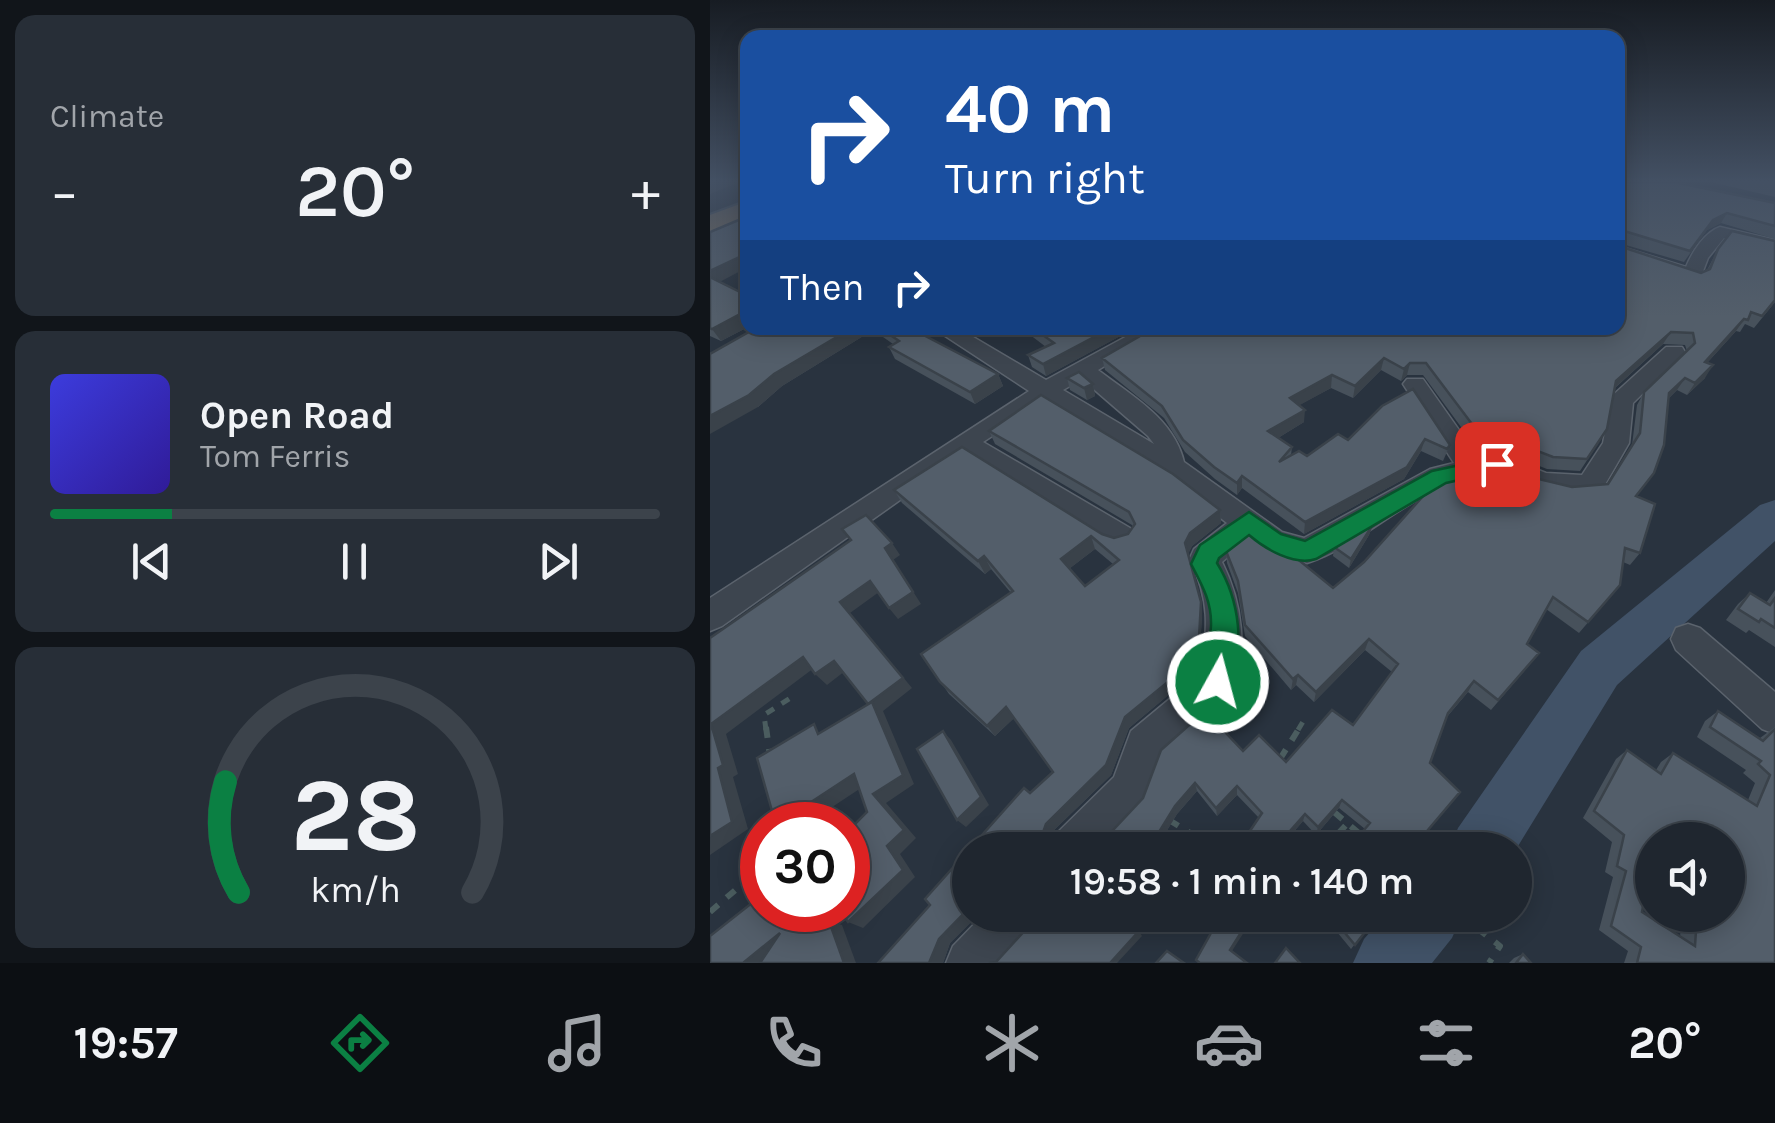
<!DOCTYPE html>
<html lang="en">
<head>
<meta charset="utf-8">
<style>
	body { margin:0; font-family:Karla,sans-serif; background:#272e37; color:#f1f3f6; height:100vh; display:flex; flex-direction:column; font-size:38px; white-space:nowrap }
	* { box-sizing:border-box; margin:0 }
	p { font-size:32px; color:#a1a5aa }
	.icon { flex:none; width:55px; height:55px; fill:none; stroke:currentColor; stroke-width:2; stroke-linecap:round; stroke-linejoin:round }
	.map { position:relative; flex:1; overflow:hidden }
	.drawer { display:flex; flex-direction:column; gap:15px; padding:15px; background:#11151a; width:710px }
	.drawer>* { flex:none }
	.top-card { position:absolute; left:30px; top:30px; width:885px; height:305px; border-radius:20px; box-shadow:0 5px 25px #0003,0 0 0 2px #3c434b; background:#1a4fa0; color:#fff; overflow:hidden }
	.fabs { position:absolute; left:925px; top:822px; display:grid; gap:20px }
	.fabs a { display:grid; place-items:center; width:110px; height:110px; border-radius:50%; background:#1f262f; box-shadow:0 5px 25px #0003,0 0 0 2px #3c434b; font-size:50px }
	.speed { position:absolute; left:30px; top:802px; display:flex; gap:20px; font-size:50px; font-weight:700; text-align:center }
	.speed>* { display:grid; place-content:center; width:130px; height:130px; border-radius:50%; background:#1f262f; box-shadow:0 5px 25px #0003,0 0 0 2px #3c434b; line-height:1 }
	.speed .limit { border:15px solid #d22; background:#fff; color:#111 }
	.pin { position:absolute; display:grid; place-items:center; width:85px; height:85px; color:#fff; margin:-42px; border-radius:20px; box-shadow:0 5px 15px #0006 }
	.me { position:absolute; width:110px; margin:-55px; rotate:7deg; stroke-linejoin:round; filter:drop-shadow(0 0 8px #0008) }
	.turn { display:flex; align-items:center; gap:35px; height:210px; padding:0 40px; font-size:45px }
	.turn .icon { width:130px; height:130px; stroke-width:2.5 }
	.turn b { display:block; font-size:70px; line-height:85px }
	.then { display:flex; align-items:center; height:95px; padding:0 40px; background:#0003; gap:20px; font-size:38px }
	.big { font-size:75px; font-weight:600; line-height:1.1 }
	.drawer .card { flex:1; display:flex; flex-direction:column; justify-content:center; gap:15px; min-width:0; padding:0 35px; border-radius:20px; background:#272e37 }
	.drawer .dial { align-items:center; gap:0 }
	.dial svg { height:260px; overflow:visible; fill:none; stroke:#3c434b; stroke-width:7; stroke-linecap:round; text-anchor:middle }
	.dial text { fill:#f1f3f6; stroke:none }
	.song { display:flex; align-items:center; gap:30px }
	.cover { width:120px; height:120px; border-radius:15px; background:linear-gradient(135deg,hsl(240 70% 55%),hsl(250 70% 35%)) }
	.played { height:10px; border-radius:5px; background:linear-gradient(90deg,#0b8043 20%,#3c434b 20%) }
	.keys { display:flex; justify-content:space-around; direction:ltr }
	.heat { display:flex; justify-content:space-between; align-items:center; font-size:55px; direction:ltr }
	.trip { position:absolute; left:242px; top:832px; width:580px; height:100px; border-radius:50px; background:#1f262f; box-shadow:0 5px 25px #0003,0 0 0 2px #3c434b; font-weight:600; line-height:100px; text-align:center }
	.tab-bar { display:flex; height:160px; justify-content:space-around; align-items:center; background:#0c0f13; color:#a1a5aa }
	.tab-bar .icon { width:70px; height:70px }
	.tab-bar .current { color:#0b8043 }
	.tab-bar b { font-size:45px; color:#f1f3f6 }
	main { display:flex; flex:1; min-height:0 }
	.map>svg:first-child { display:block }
</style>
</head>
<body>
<main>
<section class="drawer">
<div class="card"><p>Climate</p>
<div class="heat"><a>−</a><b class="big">20°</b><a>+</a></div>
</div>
<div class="card">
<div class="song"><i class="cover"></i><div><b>Open Road</b><p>Tom Ferris</p></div></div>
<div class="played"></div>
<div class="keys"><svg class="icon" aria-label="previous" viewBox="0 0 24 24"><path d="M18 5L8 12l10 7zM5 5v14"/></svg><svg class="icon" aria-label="pause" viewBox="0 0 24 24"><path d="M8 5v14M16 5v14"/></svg><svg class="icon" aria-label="next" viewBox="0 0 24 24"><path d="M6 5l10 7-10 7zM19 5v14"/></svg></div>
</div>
<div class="card dial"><svg viewBox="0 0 100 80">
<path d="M14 69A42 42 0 1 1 86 69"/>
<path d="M14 69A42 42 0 0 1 10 35" stroke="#0b8043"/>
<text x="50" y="56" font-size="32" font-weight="700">28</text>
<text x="50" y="72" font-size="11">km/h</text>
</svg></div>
</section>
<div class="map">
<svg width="1065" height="963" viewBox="0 0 1065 963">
	<rect width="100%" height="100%" fill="#29333f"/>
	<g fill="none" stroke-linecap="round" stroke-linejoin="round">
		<g fill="#415267" fill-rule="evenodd">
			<path d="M1065,500V541L907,685L805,851L739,850L748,828L871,651L1050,505Z"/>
			<path d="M675,915H752L742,938L722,963H643L654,939Z"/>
		</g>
		<defs>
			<g id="street">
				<path d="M1010,227L1065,240V250L1014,238L998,258L990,279L983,281L908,257V246L976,267C982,252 995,232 1010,227Z"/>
				<path d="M223,328H248L336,380L432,328H457L388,370C422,396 464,419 474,462L572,532L594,538L720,469L744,463L693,384L697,379H713L768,457L787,454L836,473L872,475L893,443L902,396L956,347H972L975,352L923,403L919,443L890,493C842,508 805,469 762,477C701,490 655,544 597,563L552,550L538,539L512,562C532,602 539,651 521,694L450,757L433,804L390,850H339L345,835L404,777L421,731L491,673C498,625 500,603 480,558L484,549L517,523L467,484L336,401L273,442L420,528L424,536L420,544L409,548L398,544L255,454L12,626L0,631V598L319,391ZM372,379L438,436L444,444L353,390Z"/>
				<path d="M978,624L990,628L1065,692V734L1052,729L966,650L961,639L966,628Z"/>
				<path d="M273,915H328L321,931L292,963H236L243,946Z"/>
			</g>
			<path id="highway" d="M38,201V221L0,235V215Z"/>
		</defs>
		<use href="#street" stroke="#5b636d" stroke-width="3"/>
		<use href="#highway" stroke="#48505a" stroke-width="4"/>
		<g stroke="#4b5d5f" stroke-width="5" stroke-dasharray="9 9" stroke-linecap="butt">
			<path d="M56,730L54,715L85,695"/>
			<path d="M588,730L594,720"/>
		</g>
		<g stroke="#4b5d5f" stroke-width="6" stroke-dasharray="11 11" stroke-linecap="butt">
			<path d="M56,727L60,756"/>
			<path d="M570,759L590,727"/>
			<path d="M624,812L651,835"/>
			<path d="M459,820L508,850"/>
			<path d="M613,850L637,824"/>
			<path d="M0,912L52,867"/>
			<path d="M750,915L790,946L779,963"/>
		</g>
		<use href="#street" fill="#3d454f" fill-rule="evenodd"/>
		<use href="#highway" fill="#756a5b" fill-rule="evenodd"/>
	</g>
	<g fill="#47515b" fill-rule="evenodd">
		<path d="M908,182L1065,203V239L1011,223L997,230L974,262L909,243V246L991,273L997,270L1008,249L1065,241V302L1044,328L1035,324L1030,332L1026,331L997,363L995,378L977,395L967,390L959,398L927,496L930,553L920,565L913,562L910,585L869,633L836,609L817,644L829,653L821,663L781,710L758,692L736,718L655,829L629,808L606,835L593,821L568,850H527L549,818L527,795L507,816L487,791L467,814L445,850H374L388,846L533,751L576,762L643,725L682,672L655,650L604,702L586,685L581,690L535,636L528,593L517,563L516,551L551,542L623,588L759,481L862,487L898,485L922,445L927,405L934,392L977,351L975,345L953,344L905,388L889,442L870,471L837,469L788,450L770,453L713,375H697L691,381L671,370L643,398L621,388L589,405L594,422L568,438L582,447L581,455L597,456L638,440L672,406L740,445L733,461L711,451L694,479L594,534L532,488L527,495L505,479L475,452L454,418L395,370L392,358Z"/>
		<path d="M1001,182H1065V197Z"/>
		<path d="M0,232L9,282L38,296V327L11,341L0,336Z"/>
		<path d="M46,328H204L205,330L288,374L293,386L265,404L185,359L179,347L183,344L163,330L72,386L48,407Z"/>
		<path d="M311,328H425L336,376L322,367L318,355L336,347Z"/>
		<path d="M357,378L383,384L385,396L377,400L360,390Z"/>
		<path d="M331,395L463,474L510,510L511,523L482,546L478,554L491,602L492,615L490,650L483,656L486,659L487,671L419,728L401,775L342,832L336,850H260V915H268L240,943L233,963H168L220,905L215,899L314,788L320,793L343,772L304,718L285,736L239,694L211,654L301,593L281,569L275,574L192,503L184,490L252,447L392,534L404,538L418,534L423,527L422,525L285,444L279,431ZM385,549L403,564L375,586L360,568Z"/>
		<path d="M662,526L659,535L639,568L623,556L624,547Z"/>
		<path d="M1065,590V647L1039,630L1036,633L1016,620L1028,604L1040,593L1056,603Z"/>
		<path d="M1008,711L1050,738L1065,727V963H914L918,951L889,930L903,877L895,872L902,842L873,818L906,759L917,750L946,770L951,762L963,753L1038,800L1045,783L1033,773L1036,770L987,737L995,721ZM942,840L1018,915H972L970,937L932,912L940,872L942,874Z"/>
		<path d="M613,915H668L641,949Z"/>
		<path d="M813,954L821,963H799L804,958Z"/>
	</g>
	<g fill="#3a424a">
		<path d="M0,182H30L0,194Z"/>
		<path d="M1017,213L1011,223L997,230L974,262L1003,220Z"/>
		<path d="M38,253V267L2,286L0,283V271Z"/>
		<path d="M34,312L38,318V327L11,341L2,329Z"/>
		<path d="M1034,319L1026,331L987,374L995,362Z"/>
		<path d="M142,328H162L163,330L72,386L48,407L0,434V416L64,374Z"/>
		<path d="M401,328H425L336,376L333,364Z"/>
		<path d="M961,332L953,344L899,393L906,381Z"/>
		<path d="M674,358L671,370L643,398L645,386Z"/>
		<path d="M700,363L697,375L691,381L694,369Z"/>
		<path d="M1003,365L995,378L977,395L985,383Z"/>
		<path d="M288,374L293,386L265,404L260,392Z"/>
		<path d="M622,375L621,388L579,411L580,398Z"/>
		<path d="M975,378L967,390L952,405L959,393Z"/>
		<path d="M383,384L385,396L377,400L374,388Z"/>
		<path d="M595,410L594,422L558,444V431Z"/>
		<path d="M715,439L711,451L694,479L594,534L595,522Z"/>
		<path d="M532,476V488L527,495V483Z"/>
		<path d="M510,510L511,523L482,546L477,556L475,543L480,533Z"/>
		<path d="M662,526L659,535L639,568L641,559Z"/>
		<path d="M381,536L385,549L355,572L351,559Z"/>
		<path d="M182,543L190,555L183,560L211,604L188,619L179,608L175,548Z"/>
		<path d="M274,556L281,569L275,574L268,561Z"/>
		<path d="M160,581L169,592L140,613L202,688L173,711L204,784L176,803L206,838L190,854L205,877L153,928L138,922L177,846L163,794L158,704L130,602Z"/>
		<path d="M491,602L492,615L490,650L478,660L476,649Z"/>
		<path d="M659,639L655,650L604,702L606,692Z"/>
		<path d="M93,657L104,668L16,734L28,774L23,777L38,829L0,855L1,724Z"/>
		<path d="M486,659L487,671L419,728L401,775L342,832L336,850H324L336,824L415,717Z"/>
		<path d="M124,661L135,671L117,685L105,674Z"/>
		<path d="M588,675L586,685L581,690L583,679Z"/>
		<path d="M764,681L758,692L732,722L738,713Z"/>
		<path d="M296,707L304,718L285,736L277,726Z"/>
		<path d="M233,731L241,740L279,805L256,827L247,820Z"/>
		<path d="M144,774L157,784L107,817L109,825H97L92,808Z"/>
		<path d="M485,783L487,791L467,814L445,850H438L465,806Z"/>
		<path d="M527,786V795L507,816L506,808Z"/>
		<path d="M632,800L629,808L606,835L608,827Z"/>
		<path d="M595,814L593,821L568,850H565Z"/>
		<path d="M260,907V915H268L240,943L233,963H219L229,939Z"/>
		<path d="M87,910L132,925L146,963H134Z"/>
		<path d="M542,915H545L520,954V950Z"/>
		<path d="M429,931L432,936L407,963H400Z"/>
		<path d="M70,933L53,963H33Z"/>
	</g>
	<g fill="#535e6a" stroke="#3a424a" stroke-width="2.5" fill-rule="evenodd">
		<path d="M908,182H964L1065,203V226L1017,213L1003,220L980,251L914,231L909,235V246L991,273L1000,269L1008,249L1022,231L1065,241V300L1052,316L1041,312L1038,320L1034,319L995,362L1003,365L985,383L975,378L959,393L954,445L944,473L926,496L945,504L930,553L915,548L910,585L878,622L843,597L817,644L829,653L788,700L764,681L738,713L720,763L750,792L701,850H637L660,823L632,800L608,827L595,814L565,848L567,850H527L552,813L527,786L506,808L485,783L465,806L438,850H374L376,847L388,846L433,798L451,750L495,711L533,751L549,735L576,762L622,710L643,725L688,664L659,639L606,692L588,675L583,679L535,625L528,581L516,551L538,532L551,542L574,548L623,588L654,562L723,485L745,475L759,481L769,468H783L862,487L898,484L930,433L934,392L985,343L983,333L961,332L906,381L897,429L877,459L843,457L794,438L774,440L716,363H700L694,369L674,358L645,386L622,375L580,398L595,410L558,431L582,447L569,462L589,451L597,456L628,434L638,440L672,406L703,389L740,445L737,449L715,439L697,467L595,522L532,476L527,483L504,467L473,440L452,406L392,358L444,328H908Z"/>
		<path d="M38,216V253L0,271V232Z"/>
		<path d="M0,277L38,296V312H34L2,329L0,328Z"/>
		<path d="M46,328H142L64,374L39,395L0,416V354Z"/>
		<path d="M170,328H200L288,374L260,392L179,347L189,341Z"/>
		<path d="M323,328H401L333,364L318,355L344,343Z"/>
		<path d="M369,372L383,384L374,388L357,378Z"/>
		<path d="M331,395L463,474L510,510L480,533L475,543L491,602L489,638L476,649L486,659L415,717L396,765L336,824L329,844L324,850H260V907L229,939L219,963H168L220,905L215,899L314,788L320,793L343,772L296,707L277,726L230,682L211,654L303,591L274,556L268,561L184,490L252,447L392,534L404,538L418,534L425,524L419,512L279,431ZM381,536L409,560L375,586L351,559Z"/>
		<path d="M156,515L182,543L175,548L203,592L179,608L160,581L130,602L193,678L158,704L124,661L105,674L93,657L1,724L13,765L8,768L22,822L0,836V638L141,540L132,529Z"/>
		<path d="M662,526L641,559L624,547Z"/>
		<path d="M1040,593L1060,605L1065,598V628L1051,619L1049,622L1028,609Z"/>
		<path d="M162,702L193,775L163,794L194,830L177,846L193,870L138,922L129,910H138V831L157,812L144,774L92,808L97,825H66L47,758L104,724L108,734Z"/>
		<path d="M1008,711L1053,741L1065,729V963H927L931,947L901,926L916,871L907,866L914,835L884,811L917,750L951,774L963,753L1047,806L1060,775L1048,764L1051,761L1000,727ZM942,840H1018V915H987L985,946L932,912L942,859Z"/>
		<path d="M233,731L271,797L247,820L207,749Z"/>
		<path d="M501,842L510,850H496Z"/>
		<path d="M52,895V910H87L119,921L134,963H50L70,933L33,963H0V936Z"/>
		<path d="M329,915H409L413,921L429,931L400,963H279L286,962Z"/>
		<path d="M511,915H542L520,950L537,963H490L486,960Z"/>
		<path d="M620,915H668L645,945Z"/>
		<path d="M576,948L590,963H565Z"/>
		<path d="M457,951L474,963H446Z"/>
		<path d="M813,954L821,963H806Z"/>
	</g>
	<linearGradient id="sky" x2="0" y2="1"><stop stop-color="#171c23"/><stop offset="0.57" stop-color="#435063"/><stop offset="1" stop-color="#435063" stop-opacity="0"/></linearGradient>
	<rect width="1065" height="317" fill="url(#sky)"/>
	<path fill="#0b8043" stroke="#07532c" stroke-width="2.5" d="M787,457L795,459L798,464L795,470L736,483L606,559C584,566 555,549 539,535L509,558L507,563C530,600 536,650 518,692L508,696L497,692C489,672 500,648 501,626C502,602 492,585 481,564L490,545L539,512L571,534L595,541L722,471Z"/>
</svg>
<div class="fabs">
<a><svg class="icon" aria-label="sound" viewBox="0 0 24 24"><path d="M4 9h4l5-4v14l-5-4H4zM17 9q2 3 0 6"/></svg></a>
</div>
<div class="speed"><div class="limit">30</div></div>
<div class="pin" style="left:787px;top:464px;background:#d93025"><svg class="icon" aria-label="arrive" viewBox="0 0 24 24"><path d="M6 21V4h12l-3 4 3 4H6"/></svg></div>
<svg class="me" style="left:508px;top:682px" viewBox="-20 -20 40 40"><circle r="17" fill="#0b8043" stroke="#fff" stroke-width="3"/><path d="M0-11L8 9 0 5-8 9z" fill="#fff"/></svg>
<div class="trip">19:58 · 1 min · 140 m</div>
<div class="top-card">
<div class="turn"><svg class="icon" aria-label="right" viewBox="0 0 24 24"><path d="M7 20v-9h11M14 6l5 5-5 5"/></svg><div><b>40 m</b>Turn right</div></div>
<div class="then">Then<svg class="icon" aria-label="right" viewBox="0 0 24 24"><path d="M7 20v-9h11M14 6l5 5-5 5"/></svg></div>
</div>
</div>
</main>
<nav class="tab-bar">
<b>19:57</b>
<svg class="icon current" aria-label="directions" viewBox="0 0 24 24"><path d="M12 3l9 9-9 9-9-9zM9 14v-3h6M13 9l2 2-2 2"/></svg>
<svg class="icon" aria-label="music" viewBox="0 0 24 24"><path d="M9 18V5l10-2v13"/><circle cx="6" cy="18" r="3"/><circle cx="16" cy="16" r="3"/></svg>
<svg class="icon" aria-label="phone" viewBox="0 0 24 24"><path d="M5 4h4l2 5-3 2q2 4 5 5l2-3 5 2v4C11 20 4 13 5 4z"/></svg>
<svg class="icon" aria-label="climate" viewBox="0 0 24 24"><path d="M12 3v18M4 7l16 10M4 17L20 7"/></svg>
<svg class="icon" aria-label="car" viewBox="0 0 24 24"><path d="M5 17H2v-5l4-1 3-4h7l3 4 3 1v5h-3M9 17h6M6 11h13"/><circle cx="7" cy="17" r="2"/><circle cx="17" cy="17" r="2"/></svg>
<svg class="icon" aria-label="filters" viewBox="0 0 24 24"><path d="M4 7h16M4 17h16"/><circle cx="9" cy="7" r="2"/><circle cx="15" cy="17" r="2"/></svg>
<b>20°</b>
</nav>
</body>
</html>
